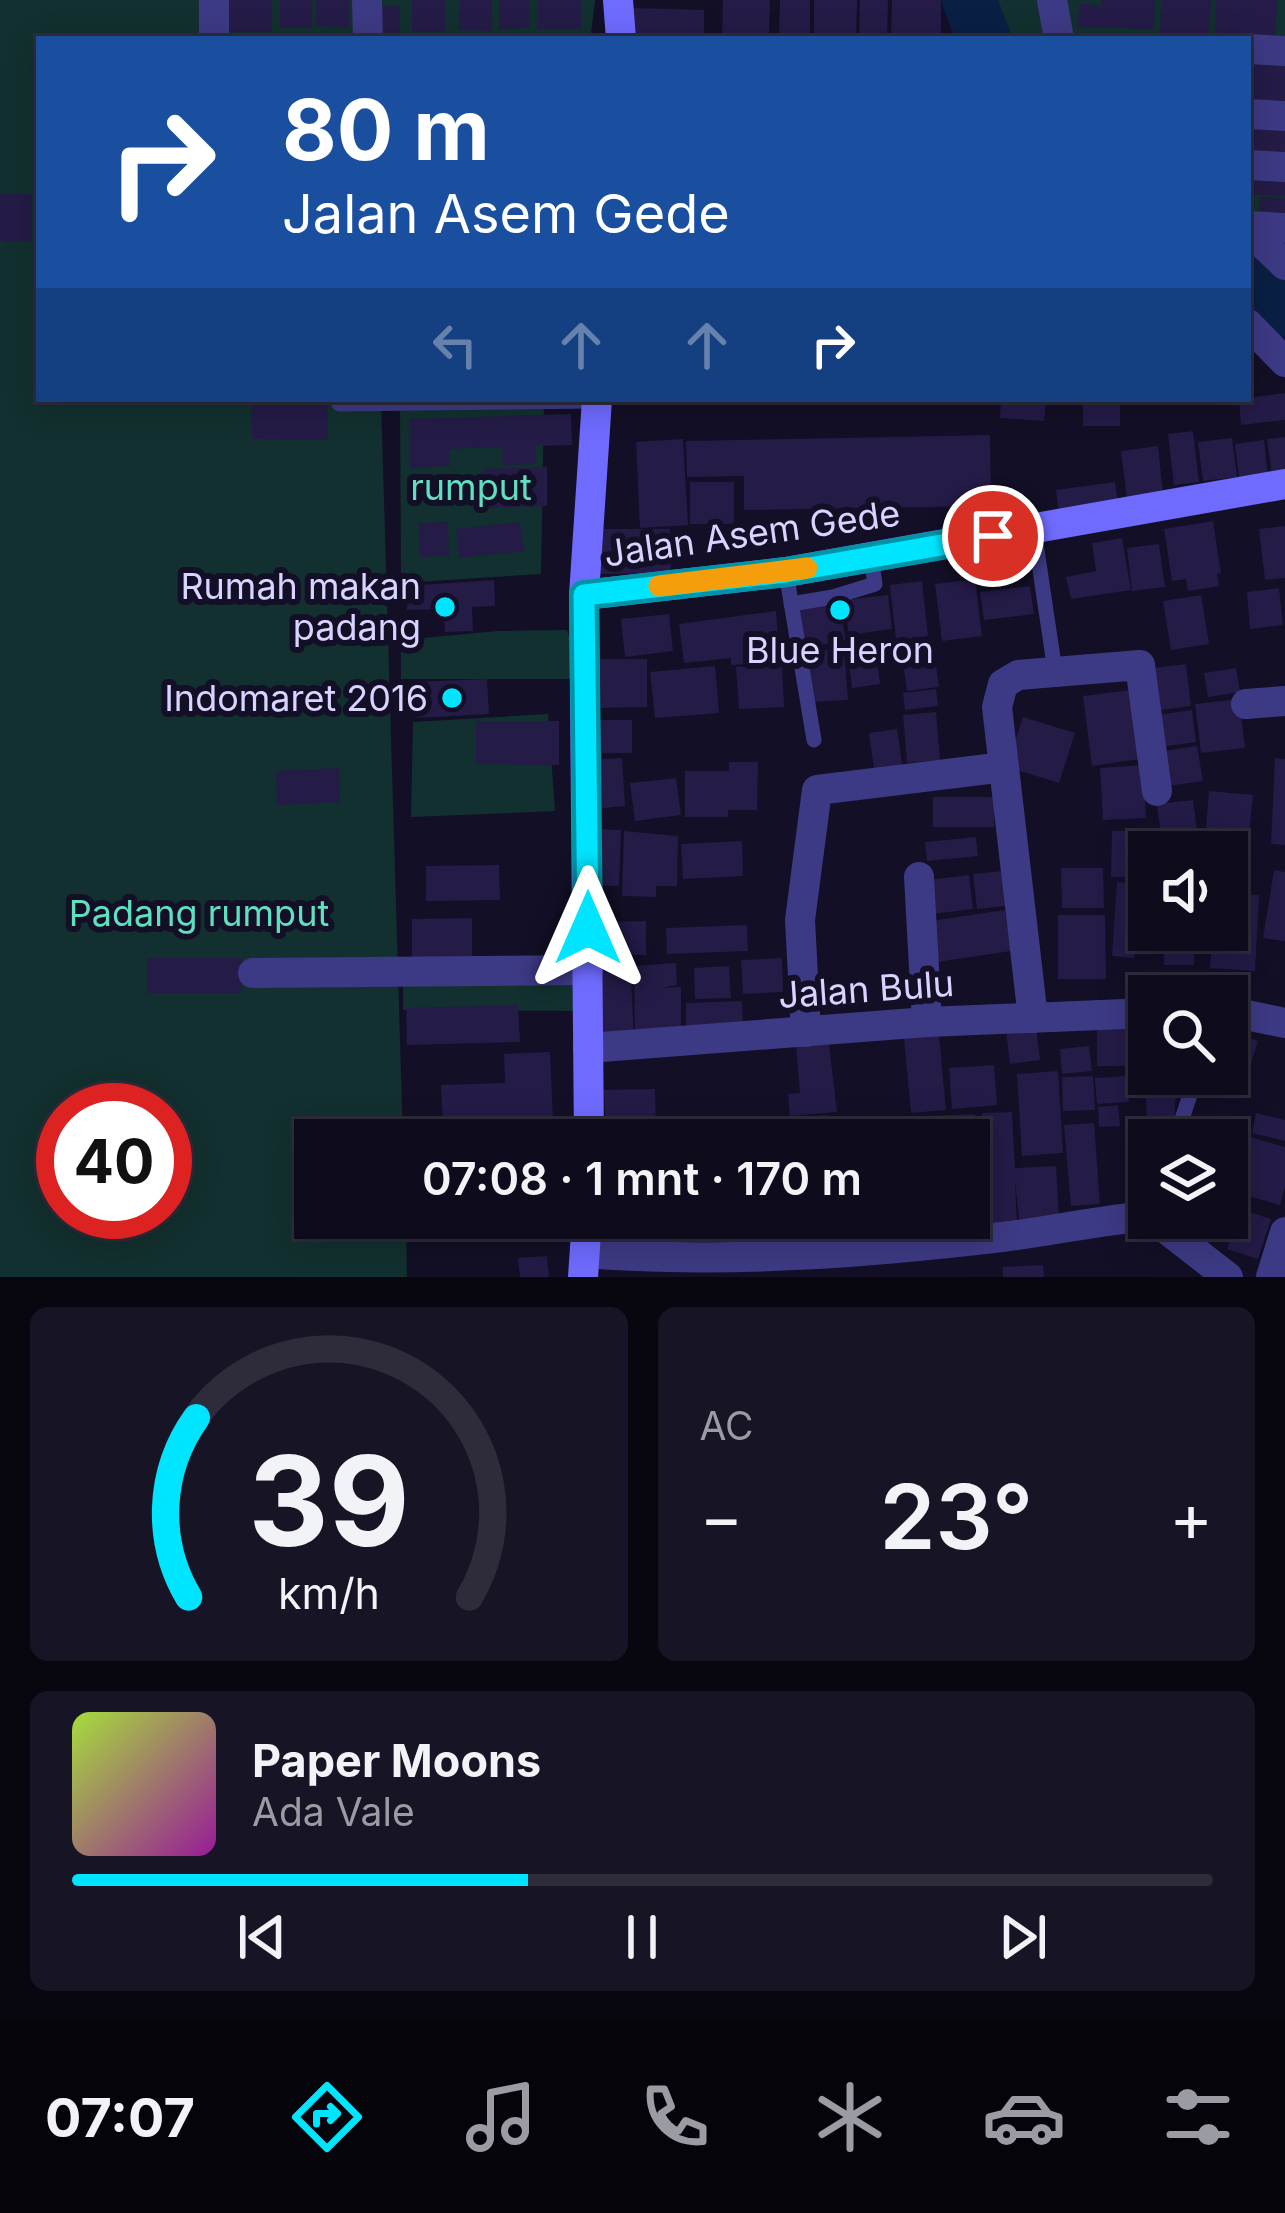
<!DOCTYPE html>
<html lang="id">
<head>
<meta charset="utf-8">
<style>
	body { margin:0; font-family:Inter,sans-serif; background:#171425; color:#f1f3f6; height:100vh; display:flex; flex-direction:column; font-size:45px; white-space:nowrap }
	* { box-sizing:border-box; margin:0 }
	p { font-size:39px; color:#9b9ba3 }
	.icon { flex:none; width:66px; height:66px; fill:none; stroke:currentColor; stroke-width:2; stroke-linecap:round; stroke-linejoin:round }
	.map { position:relative; height:1277px; overflow:hidden }
	.sheet { display:flex; flex-direction:column; gap:30px; padding:30px; background:#08060f; flex:1 }
	.sheet>* { flex:none }
	.banner { position:absolute; left:36px; top:36px; width:1215px; height:366px; border-radius:0px; box-shadow:0 6px 30px #0003,0 0 0 3px #2e2b3b; background:#1a4fa0; color:#fff; overflow:hidden }
	.fabs { position:absolute; left:1128px; top:831px; display:grid; gap:24px }
	.fabs a { display:grid; place-items:center; width:120px; height:120px; border-radius:0px; background:#0e0b1c; box-shadow:0 6px 30px #0003,0 0 0 3px #2e2b3b; font-size:60px }
	.speed { position:absolute; left:36px; top:1083px; display:flex; gap:24px; font-size:60px; font-weight:700; text-align:center }
	.speed>* { display:grid; place-content:center; width:156px; height:156px; border-radius:50%; background:#0e0b1c; box-shadow:0 6px 30px #0003,0 0 0 3px #2e2b3b; line-height:1 }
	.speed .limit { border:18px solid #d22; background:#fff; color:#111 }
	.pin { position:absolute; display:grid; place-items:center; width:102px; height:102px; color:#fff; margin:-51px; border:6px solid #fff; border-radius:50%; box-shadow:0 3px 12px #0007 }
	.me { position:absolute; width:132px; margin:-66px; rotate:0deg; stroke-linejoin:round; filter:drop-shadow(0 0 9px #0008) }
	.turn { display:flex; align-items:center; gap:42px; height:252px; padding:0 48px; font-size:54px }
	.turn .icon { width:156px; height:156px; stroke-width:2.5 }
	.turn b { display:block; font-size:84px; line-height:102px }
	.lanes { display:flex; align-items:center; height:114px; padding:0 48px; background:#0003; justify-content:center; gap:60px; direction:ltr }
	.lanes .off { opacity:.35 }
	.big { font-size:90px; font-weight:600; line-height:1.1 }
	.sheet .card { flex:1; display:flex; flex-direction:column; justify-content:center; gap:18px; min-width:0; padding:0 42px; border-radius:18px; background:#171425 }
	.sheet .dial { align-items:center; gap:0 }
	.dial svg { height:312px; overflow:visible; fill:none; stroke:#2e2b3b; stroke-width:7; stroke-linecap:round; text-anchor:middle }
	.dial text { fill:#f1f3f6; stroke:none }
	.song { display:flex; align-items:center; gap:36px }
	.cover { width:144px; height:144px; border-radius:18px; background:linear-gradient(135deg,hsl(80 70% 55%),hsl(300 70% 35%)) }
	.played { height:12px; border-radius:6px; background:linear-gradient(90deg,#00e5ff 40%,#2e2b3b 40%) }
	.keys { display:flex; justify-content:space-around; direction:ltr }
	.heat { display:flex; justify-content:space-between; align-items:center; font-size:66px; direction:ltr }
	.sheet .tiles { flex:1; display:grid; gap:30px; grid-template-columns:1fr 1fr }
	.card:last-child { grid-column:span 2 }
	.trip { position:absolute; left:294px; top:1119px; width:696px; height:120px; border-radius:0px; background:#0e0b1c; box-shadow:0 6px 30px #0003,0 0 0 3px #2e2b3b; font-weight:600; line-height:120px; text-align:center }
	.menu { display:flex; height:192px; justify-content:space-around; align-items:center; background:#06040b; color:#9b9ba3 }
	.menu .icon { width:84px; height:84px }
	.menu .current { color:#00e5ff }
	.menu b { font-size:54px; color:#f1f3f6 }
	.map>svg:first-child { display:block }
</style>
</head>
<body>
<div class="map">
<svg width="1285" height="1277" viewBox="0 0 1285 1277">
	<rect width="100%" height="100%" fill="#130f26"/>
	<g fill="#12302f" fill-rule="evenodd">
		<path d="M0,0H595L591,34L510,39H39V399H381L403,1140H315V1218H406L407,1277H0ZM63,1110H165V1212H63Z"/>
		<path d="M969,0H1285V281L1248,255V39H984Z"/>
		<path d="M400,399H544L541,574L401,583Z"/>
		<path d="M567,630L583,679H401V640L498,631Z"/>
		<path d="M548,714L555,811L411,817L413,722Z"/>
		<path d="M403,973L583,975L581,1011L403,1010Z"/>
	</g>
	<g fill="none" stroke-linecap="round" stroke-linejoin="round">
		<g stroke="#0a1f44" stroke-width="54">
			<path d="M969,0L984,39"/>
			<path d="M1248,270L1285,310"/>
		</g>
	</g>
	<g fill="#241b47">
		<rect x="223" y="0" width="49" height="32"/>
		<rect x="280" y="0" width="32" height="28"/>
		<path d="M316,0H349V27L316,26Z"/>
		<rect x="412" y="0" width="33" height="32"/>
		<path d="M460,0H492V31L459,30Z"/>
		<path d="M499,0H530V28L499,29Z"/>
		<rect x="537" y="0" width="44" height="29"/>
		<path d="M723,0H770L769,38L722,37Z"/>
		<path d="M780,0H810V38L779,37Z"/>
		<path d="M814,0H857L856,39L814,38Z"/>
		<path d="M860,0H888L887,38H859Z"/>
		<path d="M892,0H941V39L891,38Z"/>
		<path d="M1102,0H1155L1154,29L1078,27L1079,4L1102,5Z"/>
		<path d="M1161,0H1211L1209,35L1160,33Z"/>
		<path d="M1216,0H1277L1275,38L1215,36Z"/>
		<path d="M375,5H400V33L374,32Z"/>
		<path d="M634,8L704,10V39H634Z"/>
		<path d="M1251,64L1285,66V113L1248,101Z"/>
		<path d="M1248,117L1285,119V162L1248,161Z"/>
		<path d="M1248,168H1259L1260,181L1261,168L1285,169V196L1248,194Z"/>
		<path d="M0,194H32L31,242L0,241Z"/>
		<path d="M1260,197L1285,198V215L1259,213Z"/>
		<path d="M1285,393V420L1241,425L1239,399Z"/>
		<path d="M251,399H327L328,440L252,439Z"/>
		<path d="M1001,399L1046,401L1044,421L1000,418Z"/>
		<rect x="1083" y="399" width="37" height="27"/>
		<path d="M571,414L572,445L536,446V464L503,465L502,447L449,449L450,466L410,468L409,419Z"/>
		<path d="M1193,431L1199,482L1174,485L1168,434Z"/>
		<path d="M990,435L991,506L744,510V476L687,477L686,441Z"/>
		<path d="M1285,437V473L1272,475L1267,439Z"/>
		<path d="M1232,438L1237,477L1203,481L1198,442Z"/>
		<path d="M683,439L688,525L640,528L636,442Z"/>
		<path d="M1264,440L1269,484L1240,487L1235,444Z"/>
		<path d="M1158,446L1163,494L1127,499L1121,451Z"/>
		<path d="M547,467V506L484,508L483,469Z"/>
		<rect x="690" y="482" width="44" height="42"/>
		<path d="M1115,482L1119,509L1059,516L1056,490Z"/>
		<path d="M1213,521L1221,573L1217,574L1219,586L1188,591L1186,579L1172,581L1164,529Z"/>
		<path d="M448,522L449,556L420,557L418,523Z"/>
		<path d="M520,522L524,551L459,558L456,529Z"/>
		<path d="M1285,526V578L1265,580L1259,529Z"/>
		<path d="M596,529H670L671,573L596,574Z"/>
		<path d="M1122,538L1131,590L1071,599L1066,577L1096,571L1092,543Z"/>
		<path d="M1159,544L1165,587L1132,591L1127,548Z"/>
		<path d="M975,579L982,636L942,641L935,584Z"/>
		<path d="M494,580L495,606L472,607L473,631L445,632L444,609L407,610L406,586Z"/>
		<path d="M922,581L928,636L896,640L890,585Z"/>
		<path d="M1030,586L1034,614L984,620L980,592Z"/>
		<path d="M1279,588L1283,625L1250,629L1247,592Z"/>
		<path d="M888,595L892,629L849,635L844,600Z"/>
		<path d="M1201,595L1209,644L1171,650L1163,601Z"/>
		<path d="M838,600L846,640L803,649L795,610Z"/>
		<path d="M776,611L780,662L731,665V658L684,663L679,624Z"/>
		<path d="M669,614L673,651L625,657L621,619Z"/>
		<path d="M874,638L880,684L852,688L846,641Z"/>
		<path d="M844,649L848,700L812,702L809,651Z"/>
		<path d="M935,658L939,687L907,691L903,662Z"/>
		<path d="M597,659H647V707L597,708Z"/>
		<path d="M1186,664L1191,706L1161,710L1154,668Z"/>
		<path d="M782,665L784,707L739,709L736,667Z"/>
		<path d="M715,666L719,713L655,718L650,672Z"/>
		<path d="M1236,668L1240,692L1208,697L1204,673Z"/>
		<path d="M487,679L489,714L416,718L414,682Z"/>
		<path d="M936,689L938,706L905,710L903,693Z"/>
		<path d="M1131,690L1140,759L1092,766L1083,696Z"/>
		<path d="M1239,699L1245,748L1201,753L1195,704Z"/>
		<path d="M1192,710L1196,742L1161,747L1156,715Z"/>
		<path d="M936,712L940,760L907,763L903,715Z"/>
		<path d="M1023,717L1075,733L1059,783L1007,767Z"/>
		<rect x="598" y="720" width="34" height="33"/>
		<path d="M476,721H559V765L476,764Z"/>
		<path d="M897,729L903,771L875,775L869,733Z"/>
		<path d="M1197,746L1203,781L1162,787L1157,752Z"/>
		<path d="M622,758L625,806L593,809L589,760Z"/>
		<path d="M1275,758L1285,759V845L1271,844Z"/>
		<path d="M729,762H758L757,810H728V817H685V771H729Z"/>
		<path d="M1143,765L1146,818L1103,820L1100,768Z"/>
		<path d="M339,768L340,802L277,805L276,771Z"/>
		<path d="M676,778L681,815L635,821L630,783Z"/>
		<path d="M1209,791L1253,795L1248,844L1205,840Z"/>
		<rect x="933" y="797" width="61" height="30"/>
		<path d="M1193,800L1198,838L1162,843L1157,804Z"/>
		<path d="M593,829L621,830L619,886L591,885Z"/>
		<path d="M624,831L678,836L677,886H656V897L622,896Z"/>
		<path d="M1112,831H1155L1154,852H1149V877H1111Z"/>
		<path d="M976,837L978,856L927,861L925,842Z"/>
		<path d="M742,841L743,876L683,879L681,844Z"/>
		<path d="M1251,860V881L1229,882L1228,861Z"/>
		<path d="M499,865L500,900L426,901V866Z"/>
		<path d="M1061,868H1103L1104,908H1062Z"/>
		<path d="M1274,870L1285,872V941L1263,938Z"/>
		<path d="M1002,871L1005,906L977,909L973,874Z"/>
		<path d="M969,875L973,909L932,914L928,880Z"/>
		<path d="M1117,882L1149,884V930H1159V937L1136,936L1134,958L1112,956Z"/>
		<path d="M1227,893L1259,895L1255,971L1210,968L1213,930H1227Z"/>
		<path d="M1005,910L1011,951L937,962L931,921Z"/>
		<path d="M1058,915H1105L1106,979H1058Z"/>
		<path d="M472,918V964H412V919Z"/>
		<path d="M646,921V955H630L634,1040L600,1042L596,958L624,957L598,956V922Z"/>
		<path d="M747,925L748,951L667,954L666,928Z"/>
		<rect x="1164" y="930" width="30" height="35"/>
		<rect x="147" y="958" width="95" height="35"/>
		<path d="M782,958L783,992L743,994L741,960Z"/>
		<path d="M676,963L677,985L660,988L681,987V1034L635,1035L634,966Z"/>
		<path d="M729,966L731,998L695,999L694,968Z"/>
		<path d="M742,1001L743,1028L686,1030V1003Z"/>
		<path d="M518,1005L520,1042L407,1045L406,1008Z"/>
		<rect x="1097" y="1023" width="39" height="43"/>
		<path d="M1036,1027L1040,1060L1010,1064L1006,1031Z"/>
		<path d="M1227,1031L1258,1041L1244,1086L1209,1075L1227,1074Z"/>
		<path d="M939,1035L946,1110L911,1113L904,1038Z"/>
		<path d="M829,1044L837,1112L790,1116L788,1094L800,1093L796,1047Z"/>
		<path d="M1089,1046L1092,1071L1062,1074L1060,1049Z"/>
		<path d="M550,1052L553,1120L443,1124L441,1085L505,1083L504,1054Z"/>
		<path d="M994,1065L997,1105L952,1109L949,1068Z"/>
		<path d="M1058,1071L1063,1153L1022,1156L1017,1074Z"/>
		<path d="M1134,1073L1177,1074L1174,1124L1147,1125L1146,1097L1135,1098Z"/>
		<path d="M1093,1076L1095,1110L1063,1111L1062,1077Z"/>
		<path d="M1127,1076L1129,1102L1097,1104L1095,1078Z"/>
		<path d="M655,1089L656,1127L606,1129L604,1090Z"/>
		<path d="M1118,1105L1120,1126L1099,1127L1098,1107Z"/>
		<path d="M1012,1112L1015,1168L1056,1166L1059,1217L1019,1219L1015,1180L1017,1226H987L982,1113Z"/>
		<path d="M1256,1113L1285,1120V1141L1252,1133Z"/>
		<path d="M975,1114L979,1227L931,1228L930,1218H969V1140H928L927,1116Z"/>
		<path d="M828,1115L830,1140H775L773,1119Z"/>
		<path d="M897,1118L898,1140H863L862,1120Z"/>
		<path d="M1094,1123L1100,1204L1071,1206L1064,1125Z"/>
		<path d="M1212,1126L1285,1147V1187L1280,1205L1227,1190V1140H1208Z"/>
		<path d="M1150,1132L1166,1140H1149V1193L1125,1180Z"/>
		<path d="M1240,1209L1271,1219L1258,1259L1227,1249Z"/>
		<path d="M700,1218H765L766,1233L701,1236Z"/>
		<path d="M799,1218H841L842,1234H820V1228L799,1229Z"/>
		<path d="M547,1256L549,1277H520L518,1258Z"/>
		<path d="M1043,1265L1044,1277H1003V1267Z"/>
	</g>
	<g fill="none" stroke-linecap="round" stroke-linejoin="round">
		<g stroke="#3d3a85" stroke-width="15">
			<path d="M339,404L597,401"/>
			<path d="M1034,530L1055,671"/>
			<path d="M786,572L814,740"/>
			<path d="M791,604L833,597L875,584L871,557"/>
			<path d="M1175,1140L1197,1074"/>
		</g>
		<g stroke="#3d3a85" stroke-width="30">
			<path d="M367,0L368,39"/>
			<path d="M1052,0L1059,39"/>
			<path d="M214,39V0"/>
			<path d="M1248,49L1285,51"/>
			<path d="M1248,114L1285,116"/>
			<path d="M1248,165L1285,167"/>
			<path d="M1248,226L1285,228"/>
			<path d="M1248,230L1285,265"/>
			<path d="M1248,324L1285,362"/>
			<path d="M1246,704L1285,701"/>
			<path d="M919,877L927,1022"/>
			<path d="M253,973L588,970"/>
			<path d="M1227,1011L1285,1023"/>
			<path d="M1033,1018L997,707L1003,684L1018,675L1140,665L1157,791"/>
			<path d="M806,1032L800,920L817,790L1004,767"/>
			<path d="M588,1048L927,1022L1149,1013"/>
			<path d="M1152,1218L1228,1277"/>
			<path d="M586,1253C724,1264 866,1253 1002,1237C1052,1231 1100,1220 1149,1216"/>
			<path d="M1271,1277L1285,1232"/>
		</g>
		<g stroke="#6f6bff" stroke-width="30">
			<path d="M618,0L621,39"/>
			<path d="M584,595L786,572L1285,484"/>
			<path d="M589,1140L584,595L597,399"/>
			<path d="M583,1277L587,1218"/>
		</g>
	</g>
	<g fill="none" stroke-linecap="round" stroke-linejoin="round">
		<defs>
			<path id="route" d="M588,928L584,595L786,572L993,536"/>
		</defs>
		<use href="#route" stroke="#0095a6" stroke-width="30"/>
		<use href="#route" stroke="#00e5ff" stroke-width="21"/>
		<path stroke="#f59e0b" stroke-width="21" d="M659,586L807,568"/>
	</g>
	<g fill="#00e5ff" stroke="#130f26" stroke-width="4.5">
		<circle cx="445" cy="607" r="12"/>
		<circle cx="840" cy="610" r="12"/>
		<circle cx="452" cy="698" r="12"/>
	</g>
	<g text-anchor="middle" dominant-baseline="central" stroke-width="12" stroke-linejoin="round" paint-order="stroke">
		<g font-size="36" fill="#5fe0c0" stroke="#130f26">
			<text x="471" y="487">rumput</text>
			<text x="199" y="913">Padang rumput</text>
		</g>
		<g font-size="36" fill="#d9d4ff" stroke="#130f26">
			<text transform="translate(752 533) rotate(-8)">Jalan Asem Gede</text>
			<text transform="translate(866 989) rotate(-4)">Jalan Bulu</text>
		</g>
		<g font-size="36" fill="#d9d4ff" stroke="#130f26" text-anchor="end">
			<text x="421" y="586">Rumah makan<tspan x="421" dy="41">padang</tspan></text>
			<text x="840" y="650" text-anchor="middle">Blue Heron</text>
			<text x="428" y="698">Indomaret 2016</text>
		</g>
	</g>
</svg>
<div class="fabs">
<a><svg class="icon" aria-label="sound" viewBox="0 0 24 24"><path d="M4 9h4l5-4v14l-5-4H4zM17 9q2 3 0 6"/></svg></a>
<a><svg class="icon" aria-label="search" viewBox="0 0 24 24"><circle cx="10" cy="10" r="6"/><path d="M15 15l6 6"/></svg></a>
<a><svg class="icon" aria-label="layers" viewBox="0 0 24 24"><path d="M12 4l9 5-9 5-9-5zM3 14l9 5 9-5"/></svg></a>
</div>
<div class="speed"><div class="limit">40</div></div>
<div class="pin" style="left:993px;top:536px;background:#d93025"><svg class="icon" aria-label="arrive" viewBox="0 0 24 24"><path d="M6 21V4h12l-3 4 3 4H6"/></svg></div>
<svg class="me" style="left:588px;top:928px" viewBox="-20 -20 40 40"><path d="M0-17L14 15 0 8-14 15z" fill="#00e5ff" stroke="#fff" stroke-width="4"/></svg>
<div class="trip">07:08 · 1 mnt · 170 m</div>
<div class="banner">
<div class="turn"><svg class="icon" aria-label="right" viewBox="0 0 24 24"><path d="M7 20v-9h11M14 6l5 5-5 5"/></svg><div><b>80 m</b>Jalan Asem Gede</div></div>
<div class="lanes"><svg class="icon off" aria-label="left" viewBox="0 0 24 24"><path d="M17 20v-9H6M10 6l-5 5 5 5"/></svg><svg class="icon off" aria-label="ahead" viewBox="0 0 24 24"><path d="M12 20V5M6 11l6-6 6 6"/></svg><svg class="icon off" aria-label="ahead" viewBox="0 0 24 24"><path d="M12 20V5M6 11l6-6 6 6"/></svg><svg class="icon" aria-label="right" viewBox="0 0 24 24"><path d="M7 20v-9h11M14 6l5 5-5 5"/></svg></div>
</div>
</div>
<section class="sheet">
<div class="tiles">
<div class="card dial"><svg viewBox="0 0 100 80">
<path d="M14 69A42 42 0 1 1 86 69"/>
<path d="M14 69A42 42 0 0 1 16 23" stroke="#00e5ff"/>
<text x="50" y="56" font-size="32" font-weight="700">39</text>
<text x="50" y="72" font-size="11">km/h</text>
</svg></div>
<div class="card"><p>AC</p>
<div class="heat"><a>−</a><b class="big">23°</b><a>+</a></div>
</div>
<div class="card">
<div class="song"><i class="cover"></i><div><b>Paper Moons</b><p>Ada Vale</p></div></div>
<div class="played"></div>
<div class="keys"><svg class="icon" aria-label="previous" viewBox="0 0 24 24"><path d="M18 5L8 12l10 7zM5 5v14"/></svg><svg class="icon" aria-label="pause" viewBox="0 0 24 24"><path d="M8 5v14M16 5v14"/></svg><svg class="icon" aria-label="next" viewBox="0 0 24 24"><path d="M6 5l10 7-10 7zM19 5v14"/></svg></div>
</div>
</div>
</section>
<nav class="menu">
<b>07:07</b>
<svg class="icon current" aria-label="directions" viewBox="0 0 24 24"><path d="M12 3l9 9-9 9-9-9zM9 14v-3h6M13 9l2 2-2 2"/></svg>
<svg class="icon" aria-label="music" viewBox="0 0 24 24"><path d="M9 18V5l10-2v13"/><circle cx="6" cy="18" r="3"/><circle cx="16" cy="16" r="3"/></svg>
<svg class="icon" aria-label="phone" viewBox="0 0 24 24"><path d="M5 4h4l2 5-3 2q2 4 5 5l2-3 5 2v4C11 20 4 13 5 4z"/></svg>
<svg class="icon" aria-label="climate" viewBox="0 0 24 24"><path d="M12 3v18M4 7l16 10M4 17L20 7"/></svg>
<svg class="icon" aria-label="car" viewBox="0 0 24 24"><path d="M5 17H2v-5l4-1 3-4h7l3 4 3 1v5h-3M9 17h6M6 11h13"/><circle cx="7" cy="17" r="2"/><circle cx="17" cy="17" r="2"/></svg>
<svg class="icon" aria-label="filters" viewBox="0 0 24 24"><path d="M4 7h16M4 17h16"/><circle cx="9" cy="7" r="2"/><circle cx="15" cy="17" r="2"/></svg>
</nav>
</body>
</html>
